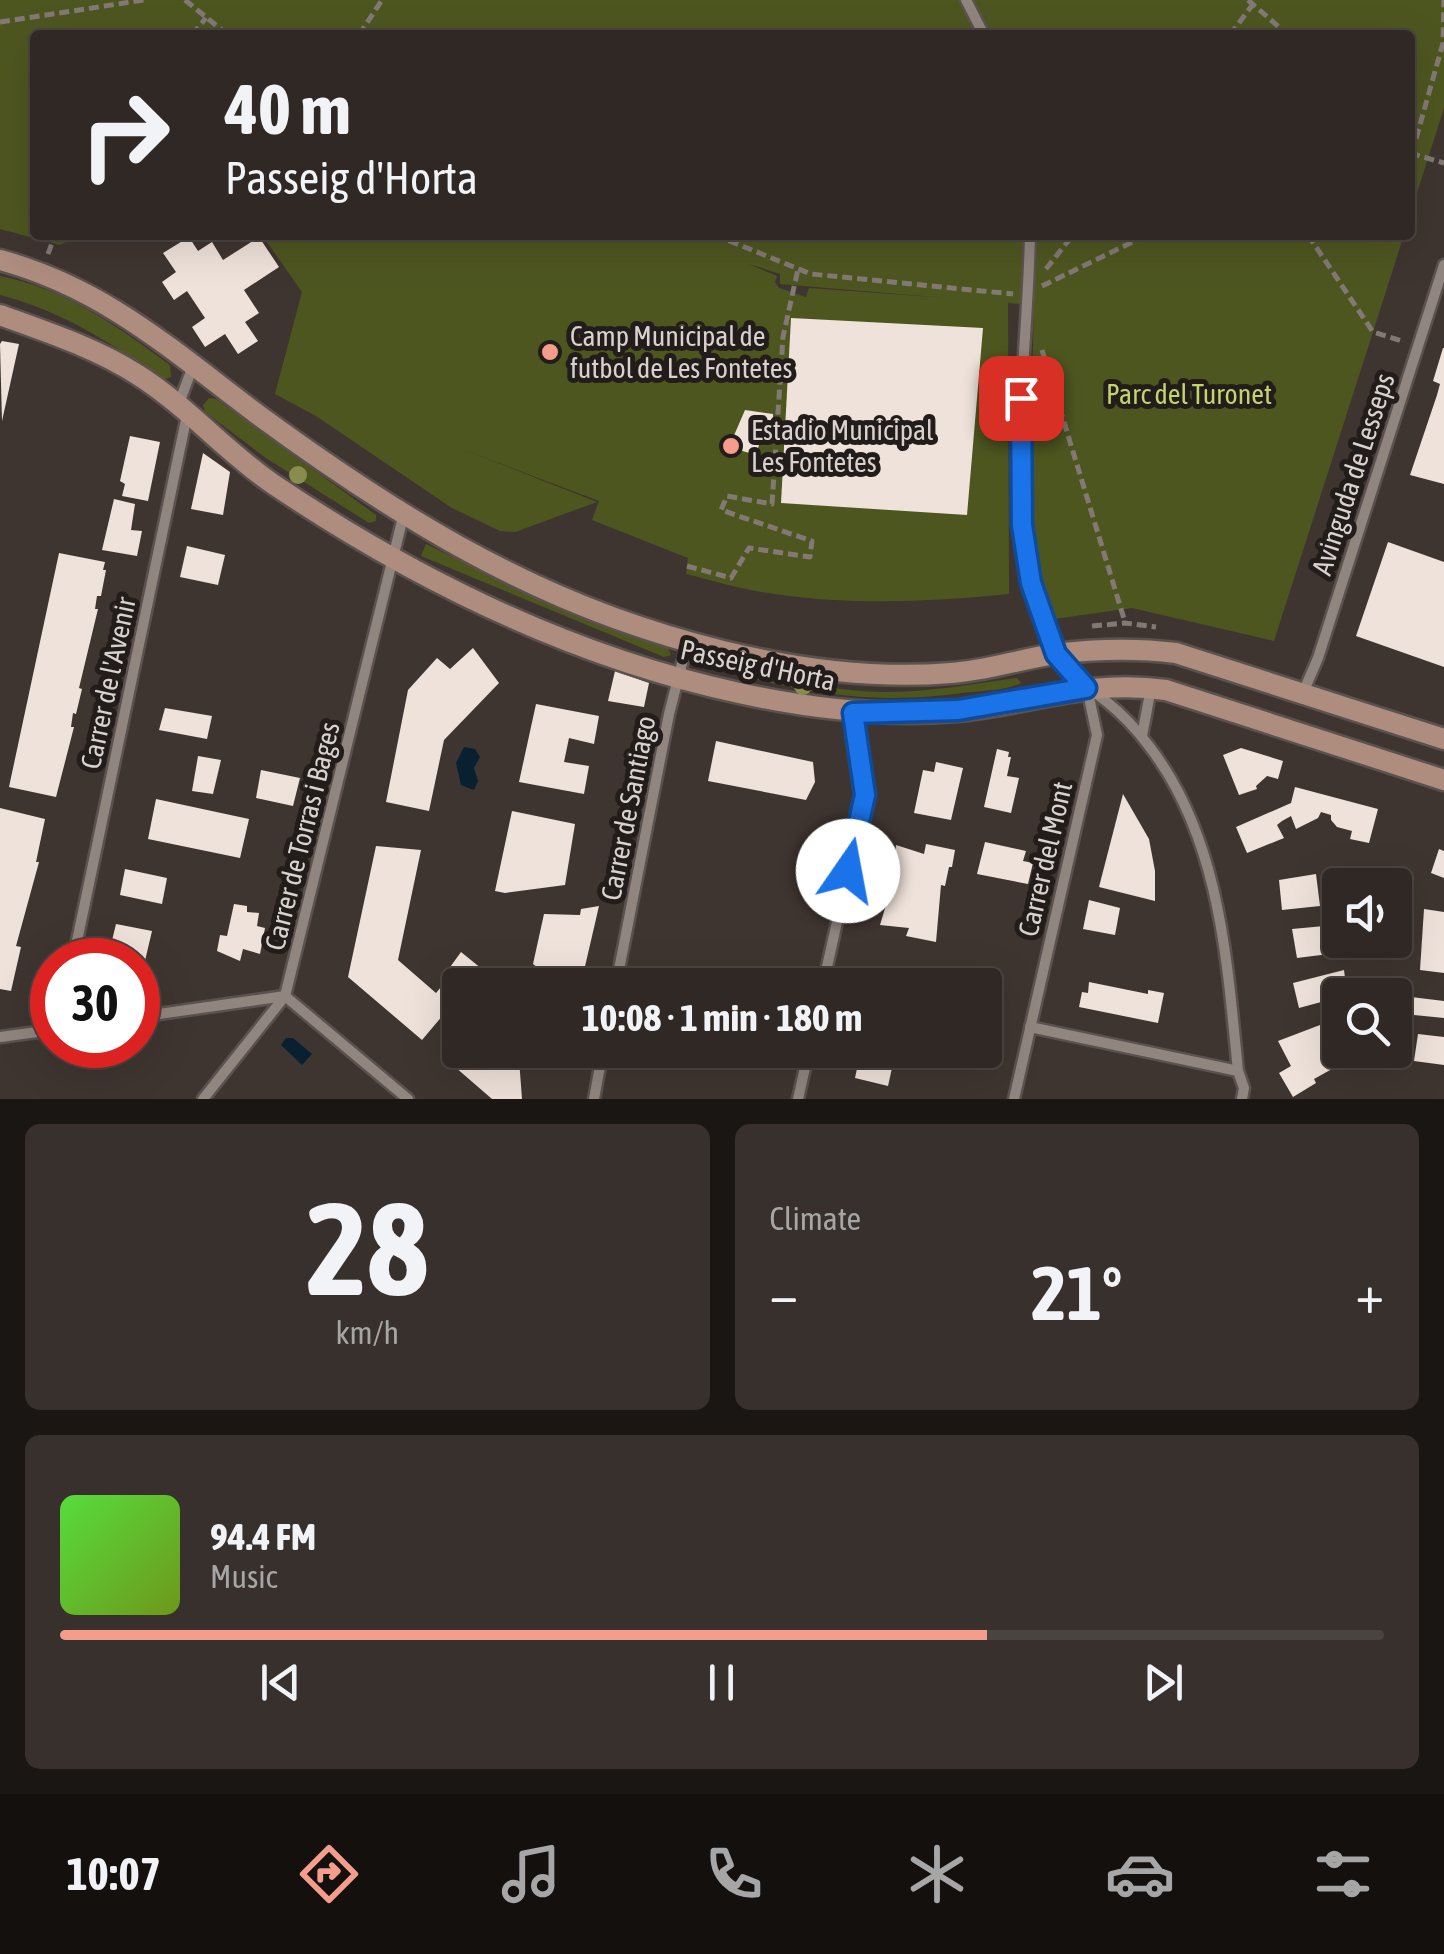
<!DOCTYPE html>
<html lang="en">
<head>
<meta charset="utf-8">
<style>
	body { margin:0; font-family:"Asap Condensed",sans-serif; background:#37302c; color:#f1f3f6; height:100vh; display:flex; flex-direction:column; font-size:38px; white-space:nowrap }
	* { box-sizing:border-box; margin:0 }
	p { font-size:32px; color:#a7a6a6 }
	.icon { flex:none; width:55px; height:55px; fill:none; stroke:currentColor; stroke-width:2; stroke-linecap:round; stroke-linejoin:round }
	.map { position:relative; height:1099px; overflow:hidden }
	.side { display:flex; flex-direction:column; gap:25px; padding:25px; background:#1a1614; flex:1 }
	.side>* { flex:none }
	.top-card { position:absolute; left:30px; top:30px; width:1385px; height:210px; border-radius:10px; box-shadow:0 10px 40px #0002,0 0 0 2px #4a4441; background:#2f2824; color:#f1f3f6; overflow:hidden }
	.fabs { position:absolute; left:1322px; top:868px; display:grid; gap:20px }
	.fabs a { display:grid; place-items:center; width:90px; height:90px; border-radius:10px; background:#2f2824; box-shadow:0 10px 40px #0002,0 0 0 2px #4a4441; font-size:50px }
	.speed { position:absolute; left:30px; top:938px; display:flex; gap:20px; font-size:50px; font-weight:700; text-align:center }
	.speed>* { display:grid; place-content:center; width:130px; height:130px; border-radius:50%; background:#2f2824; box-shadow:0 10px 40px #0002,0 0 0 2px #4a4441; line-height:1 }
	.speed .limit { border:15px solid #d22; background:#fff; color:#111 }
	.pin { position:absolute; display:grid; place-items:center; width:85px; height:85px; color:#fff; margin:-42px; border-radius:20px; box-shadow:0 5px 15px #0006 }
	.me { position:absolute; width:110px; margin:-55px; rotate:12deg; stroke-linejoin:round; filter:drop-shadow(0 0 8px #0008) }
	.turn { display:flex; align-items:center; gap:35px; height:210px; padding:0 30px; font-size:45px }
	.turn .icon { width:130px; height:130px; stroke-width:2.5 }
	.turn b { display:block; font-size:70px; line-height:85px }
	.big { font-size:75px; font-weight:700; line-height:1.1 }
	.side .widget { flex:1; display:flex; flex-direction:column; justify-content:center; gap:15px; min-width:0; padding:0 35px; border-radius:15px; background:#37302c }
	.side .dial { align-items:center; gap:0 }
	.dial b { font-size:130px; line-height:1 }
	.song { display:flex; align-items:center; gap:30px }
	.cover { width:120px; height:120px; border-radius:15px; background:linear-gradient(135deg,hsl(110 70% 55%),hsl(80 70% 35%)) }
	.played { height:10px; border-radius:5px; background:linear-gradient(90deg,#f49d8c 70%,#4a4441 70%) }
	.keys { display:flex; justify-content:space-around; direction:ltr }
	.heat { display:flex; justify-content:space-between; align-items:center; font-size:55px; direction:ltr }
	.side .tiles { flex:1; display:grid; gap:25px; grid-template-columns:1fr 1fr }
	.widget:last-child { grid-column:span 2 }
	.trip { position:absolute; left:442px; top:968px; width:560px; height:100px; border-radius:10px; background:#2f2824; box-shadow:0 10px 40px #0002,0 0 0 2px #4a4441; font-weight:700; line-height:100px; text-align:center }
	.tab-bar { display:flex; height:160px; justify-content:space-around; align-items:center; background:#13100e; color:#a7a6a6 }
	.tab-bar .icon { width:70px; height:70px }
	.tab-bar .on { color:#f49d8c }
	.tab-bar b { font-size:45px; color:#f1f3f6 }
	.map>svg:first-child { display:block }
</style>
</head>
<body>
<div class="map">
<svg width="1444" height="1099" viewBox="0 0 1444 1099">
	<rect width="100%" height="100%" fill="#3f3530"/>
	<g fill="#4e5620" fill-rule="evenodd">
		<path d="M0,0H1444V108L1410,215V35H35V235H79L60,245L0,229Z"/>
		<path d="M262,235H380L379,241L382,235H1404L1274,641L1132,608L1054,619L1035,565L1030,459L1034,305L1008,303L1009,594C927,602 843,606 762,592C736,588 711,580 686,574L688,558L592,520L599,501L457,447L597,502L515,532L500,531L452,508L316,416L275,394L302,292ZM749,264L780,274V284L947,298L809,288L806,297L779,288L775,282L777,276Z"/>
		<path d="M0,276C66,289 117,326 170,365L171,377L162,380C113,343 60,310 0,295Z"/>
		<path d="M209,398L216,399L376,515V521L369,523L266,458L205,412L203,405Z"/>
		<path d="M426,544L512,586L668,648L671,655L664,657L421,556Z"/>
		<path d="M697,657C755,672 818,690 879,692C925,693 971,684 1017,678L1021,683C1005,691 980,691 962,693C860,707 794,689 697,665L693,662Z"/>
	</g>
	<g fill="#08202f">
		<path d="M464,747L475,749L480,757L474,768L478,781L474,790L461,785L456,763Z"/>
		<path d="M286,1038H293L312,1054L302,1065L281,1045Z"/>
	</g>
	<g fill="#efe2db">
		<path d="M189,237L198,251L212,242L223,260L259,237L279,267L244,290L259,313L245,322L258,341L238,354L225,334L205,347L192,327L205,318L187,291L174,300L162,282L176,272L163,253Z"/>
		<path d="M791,318L983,328L967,515L781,503Z"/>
		<path d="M2,341L19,344L2,421L0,344Z"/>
		<path d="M1443,348H1444V484L1410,475L1437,395L1440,384L1433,381Z"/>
		<path d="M745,410L773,414V437L761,438L756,455L729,447Z"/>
		<path d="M130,436L160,442L148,501L122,496L125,484L120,481Z"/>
		<path d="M203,453L230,472L223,515L191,509Z"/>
		<path d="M114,499L135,504L131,530L142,531L137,556L102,550Z"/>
		<path d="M1388,542L1444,562V667L1356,636Z"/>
		<path d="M187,546L225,555L218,585L180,577Z"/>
		<path d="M59,553L105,562L103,570H106L101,596H97L95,609H98L79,688L82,689L76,714L73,713L71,727H74L56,797L9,787Z"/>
		<path d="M473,648L499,683L444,740L429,811L386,802L408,690L437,658L450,669Z"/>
		<path d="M615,671L649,683L644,707L608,701Z"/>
		<path d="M536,704L599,716L594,744L569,738L564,762L589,766L584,794L519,782Z"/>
		<path d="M165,708L212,716L207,739L159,730Z"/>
		<path d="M716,741L813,762L815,782L806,800L708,781Z"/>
		<path d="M1241,748L1283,761L1278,779L1267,776L1256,786L1257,789L1239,795L1223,755Z"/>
		<path d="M997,749L1009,752L1008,757H1011L1007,776L1019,778L1011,813L984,807Z"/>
		<path d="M198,756L221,760L213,794L192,791Z"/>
		<path d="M936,762L963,768L951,820L914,813L923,770L934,772Z"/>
		<path d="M261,770L300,778L293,806L256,798Z"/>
		<path d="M1295,787L1378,809L1369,843L1350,839L1352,831L1337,827L1331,820V815L1321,812L1318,818L1296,829L1291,816L1282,821L1277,825L1284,838L1247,853L1236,827L1291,803Z"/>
		<path d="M1123,794L1149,839L1155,871V901L1099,887Z"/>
		<path d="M156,799L249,819L240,858L148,839Z"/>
		<path d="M0,808L45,819L36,862H39L16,946L21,947L11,991L0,989Z"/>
		<path d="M512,811L575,824L565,885L505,893L495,891Z"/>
		<path d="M985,842L1026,851L1023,861L1033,863L1028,884L977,874Z"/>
		<path d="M926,844L955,850L952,867H949L945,886L941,885L936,942L906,936L909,928L880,925L892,885L896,845L924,854Z"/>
		<path d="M376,846L421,850L398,960L436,993L452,974L448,970L461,952L482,969L468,985H460V995L422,1040L348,977Z"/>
		<path d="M1439,849L1444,851V878L1431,873Z"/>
		<path d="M125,869L167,878L162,904L120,895Z"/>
		<path d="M1316,874L1320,906L1282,910L1279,880Z"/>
		<path d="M1089,900L1120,908L1115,935L1083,929Z"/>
		<path d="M234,904L247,906V912L259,913L257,926L265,928L260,954L243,949L240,961L217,951L220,935L227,936Z"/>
		<path d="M599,906L583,975L578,974L575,985H550L552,979L533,964L544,914L580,915L581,909Z"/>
		<path d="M1424,909L1444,912V973L1420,970Z"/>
		<path d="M116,924L152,931L144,965L138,964V960L108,957Z"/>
		<path d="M1335,925L1337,953L1297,958L1292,929Z"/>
		<path d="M1344,970L1347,995L1299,1008L1293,983Z"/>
		<path d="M1089,982L1148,994V990L1164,993L1158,1023L1079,1007L1082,992L1088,993Z"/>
		<path d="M1411,997L1444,1001V1018L1414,1015Z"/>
		<path d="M1320,1025L1325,1026L1335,1043L1322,1050L1332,1069L1314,1079L1316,1083L1293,1097L1279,1073L1291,1066L1278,1041Z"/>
		<path d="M1418,1034L1444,1037V1065L1414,1061Z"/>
		<path d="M469,1050H544L546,1059H519L522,1099H492L455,1067Z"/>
		<path d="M861,1050H896L888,1086L855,1078Z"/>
	</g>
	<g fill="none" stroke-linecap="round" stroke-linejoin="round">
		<defs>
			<g id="street">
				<path d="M966,0L984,35"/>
				<path d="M1030,235C1027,378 999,510 1054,649C1063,671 1089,687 1107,702C1122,714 1137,730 1149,746C1220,838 1227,960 1238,1071L1244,1088L1242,1099"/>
				<path d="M178,406L193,366"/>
				<path d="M1302,695L1318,658L1444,265"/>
				<path d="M1142,736L1151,688"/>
				<path d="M73,960L187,415"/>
				<path d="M616,985L669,714L688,640"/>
				<path d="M823,985L865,795L853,713"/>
				<path d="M138,1017L285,996L408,1099"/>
				<path d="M1030,1027L1238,1071"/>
				<path d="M0,1037L52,1030"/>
				<path d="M203,1099L285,996L404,513"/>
				<path d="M594,1099L603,1050"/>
				<path d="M798,1099L809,1050"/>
				<path d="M1014,1099L1097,735L1087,688"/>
			</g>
			<g id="secondary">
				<path d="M0,260C104,288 173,351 257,414C336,472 419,528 506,571C635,636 807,685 951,673C986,671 1020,659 1055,654C1095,649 1136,648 1176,653L1444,739"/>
				<path d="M0,315C47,332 96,348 138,375C187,406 226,452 273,484C414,579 573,657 739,693C811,709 883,717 957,711C1033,704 1085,679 1166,690L1444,780"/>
			</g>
		</defs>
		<use href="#street" stroke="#5b524f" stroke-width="15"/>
		<use href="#secondary" stroke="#5b524f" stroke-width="25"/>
		<g stroke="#827975" stroke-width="5" stroke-dasharray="10 5" stroke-linecap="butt">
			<path d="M185,0L228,35"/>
			<path d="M1248,0L1288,35"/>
			<path d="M0,22L144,0"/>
			<path d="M192,35L206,18"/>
			<path d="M359,35L382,0"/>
			<path d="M1230,35L1256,0"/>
			<path d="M1410,153L1444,163"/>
			<path d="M1412,153L1443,43L1444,0"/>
			<path d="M715,235L811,274L1013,294"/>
			<path d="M1308,235L1373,332L1402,341"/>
			<path d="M48,254L55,235"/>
			<path d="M1046,269L1073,235"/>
			<path d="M1042,286L1147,235"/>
			<path d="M1042,350L1125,622"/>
			<path d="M687,566L731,578L749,548L810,557L812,541L721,510L727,496L772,504L783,337L798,269"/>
			<path d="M1092,626L1125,623L1156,627"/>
		</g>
		<use href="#street" stroke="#91857f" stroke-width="10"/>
		<use href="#secondary" stroke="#ae8c7e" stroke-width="20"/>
	</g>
	<g fill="#888c4f">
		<circle cx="298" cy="475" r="9"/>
		<circle cx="803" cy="686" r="9"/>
	</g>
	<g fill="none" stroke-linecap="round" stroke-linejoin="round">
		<defs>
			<path id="route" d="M848,871L865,795L853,713L958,710L1086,688L1056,654L1031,583L1022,525L1021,398"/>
		</defs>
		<use href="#route" stroke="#114b97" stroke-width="25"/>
		<use href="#route" stroke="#1a73e8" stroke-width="18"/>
	</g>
	<g fill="#f49d8c" stroke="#221d1b" stroke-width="4">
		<circle cx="550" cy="352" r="10"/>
		<circle cx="731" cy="446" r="10"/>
	</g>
	<g text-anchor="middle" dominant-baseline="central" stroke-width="10" stroke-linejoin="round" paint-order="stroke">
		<g font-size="28" fill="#d8d1ce" stroke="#221d1b" text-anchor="start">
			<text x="570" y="336">Camp Municipal de<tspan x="570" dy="32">futbol de Les Fontetes</tspan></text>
			<text x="751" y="430">Estadio Municipal<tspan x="751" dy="32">Les Fontetes</tspan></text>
		</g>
		<g font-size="28" fill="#c3d469" stroke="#221d1b">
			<text x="1189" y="394">Parc del Turonet</text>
		</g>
		<g font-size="28" fill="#d8d1ce" stroke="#221d1b">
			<text transform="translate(1353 474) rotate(-72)">Avinguda de Lesseps</text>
			<text transform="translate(758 665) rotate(12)">Passeig d'Horta</text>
			<text transform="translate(108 683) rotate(-78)">Carrer de l'Avenir</text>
			<text transform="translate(628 808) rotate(-79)">Carrer de Santiago</text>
			<text transform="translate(302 836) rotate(-76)">Carrer de Torras i Bages</text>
			<text transform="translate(1045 859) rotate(-77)">Carrer del Mont</text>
		</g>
	</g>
</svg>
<div class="fabs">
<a><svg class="icon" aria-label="sound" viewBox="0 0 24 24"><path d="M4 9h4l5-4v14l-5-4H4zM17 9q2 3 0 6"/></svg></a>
<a><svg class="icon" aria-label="search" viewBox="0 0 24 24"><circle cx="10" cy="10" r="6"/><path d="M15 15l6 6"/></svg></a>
</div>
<div class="speed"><div class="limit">30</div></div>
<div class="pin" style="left:1021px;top:398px;background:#d93025"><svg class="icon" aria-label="arrive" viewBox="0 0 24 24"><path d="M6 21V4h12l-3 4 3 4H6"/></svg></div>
<svg class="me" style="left:848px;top:871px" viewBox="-20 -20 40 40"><circle r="19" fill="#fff"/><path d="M0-13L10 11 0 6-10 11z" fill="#1a73e8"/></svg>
<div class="trip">10:08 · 1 min · 180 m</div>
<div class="top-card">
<div class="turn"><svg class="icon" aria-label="right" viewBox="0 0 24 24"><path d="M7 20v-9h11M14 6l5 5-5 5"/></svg><div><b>40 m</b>Passeig d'Horta</div></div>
</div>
</div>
<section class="side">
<div class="tiles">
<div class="widget dial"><b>28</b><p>km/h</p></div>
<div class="widget"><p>Climate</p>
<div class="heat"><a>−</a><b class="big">21°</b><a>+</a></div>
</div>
<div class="widget">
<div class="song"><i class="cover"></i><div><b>94.4 FM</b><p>Music</p></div></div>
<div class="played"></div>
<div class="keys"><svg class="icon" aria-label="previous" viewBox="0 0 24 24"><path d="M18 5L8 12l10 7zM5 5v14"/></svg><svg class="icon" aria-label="pause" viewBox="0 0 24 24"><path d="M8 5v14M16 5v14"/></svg><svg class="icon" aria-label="next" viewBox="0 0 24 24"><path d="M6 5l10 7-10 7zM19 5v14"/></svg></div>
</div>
</div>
</section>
<nav class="tab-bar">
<b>10:07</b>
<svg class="icon on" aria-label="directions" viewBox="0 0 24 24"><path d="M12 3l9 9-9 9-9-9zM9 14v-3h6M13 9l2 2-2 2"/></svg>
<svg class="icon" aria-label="music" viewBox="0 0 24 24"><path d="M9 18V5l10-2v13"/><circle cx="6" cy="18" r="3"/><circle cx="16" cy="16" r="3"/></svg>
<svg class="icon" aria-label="phone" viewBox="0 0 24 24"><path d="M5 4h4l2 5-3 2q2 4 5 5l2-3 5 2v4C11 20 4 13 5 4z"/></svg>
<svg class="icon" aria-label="climate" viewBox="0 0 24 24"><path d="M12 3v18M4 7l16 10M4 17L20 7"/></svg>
<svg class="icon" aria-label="car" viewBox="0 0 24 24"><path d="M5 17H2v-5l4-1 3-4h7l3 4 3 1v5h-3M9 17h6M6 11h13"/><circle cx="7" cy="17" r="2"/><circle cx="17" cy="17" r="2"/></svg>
<svg class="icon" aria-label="filters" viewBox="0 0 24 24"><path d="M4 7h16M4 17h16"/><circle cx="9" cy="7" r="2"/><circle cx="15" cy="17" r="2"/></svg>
</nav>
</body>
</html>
